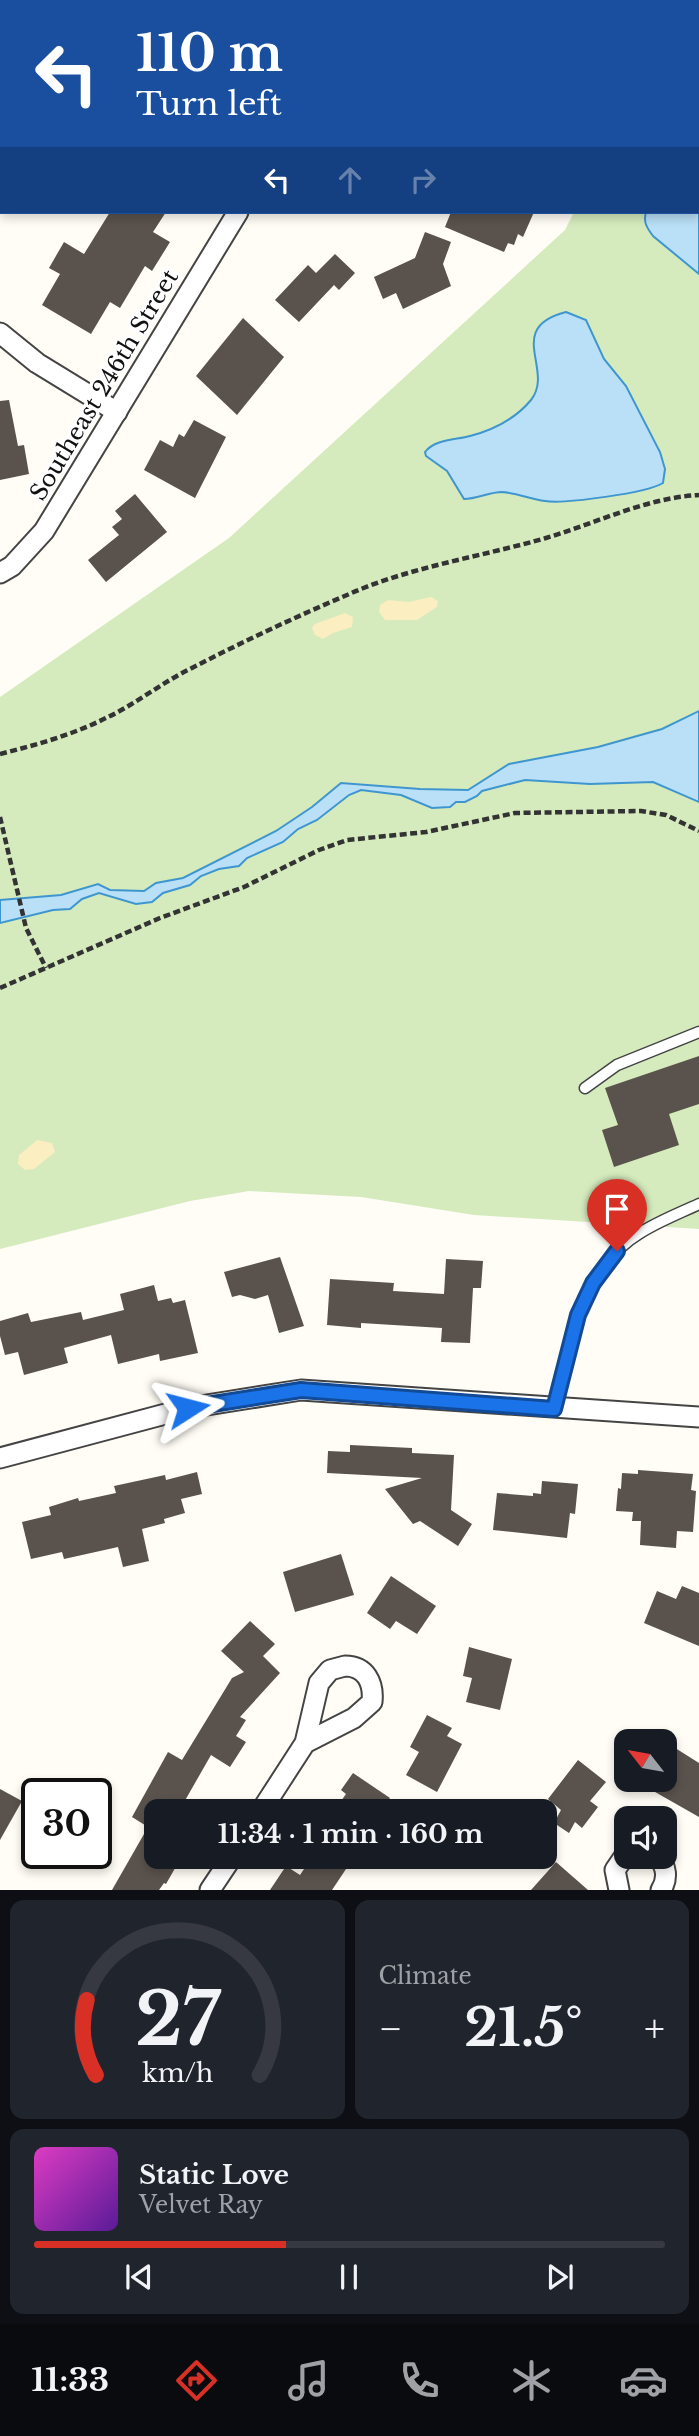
<!DOCTYPE html>
<html lang="en">
<head>
<meta charset="utf-8">
<style>
	body { margin:0; font-family:"Libre Baskerville",serif; background:#20242c; color:#f1f3f6; height:100vh; display:flex; flex-direction:column; font-size:26px; white-space:nowrap }
	* { box-sizing:border-box; margin:0 }
	p { font-size:23px; color:#9ea1a6 }
	.icon { flex:none; width:38px; height:38px; fill:none; stroke:currentColor; stroke-width:2; stroke-linecap:round; stroke-linejoin:round }
	.map { position:relative; height:1890px; overflow:hidden }
	.panel { display:flex; flex-direction:column; gap:10px; padding:10px; background:#0d0f14; flex:1 }
	.panel>* { flex:none }
	.top-card { position:absolute; left:0px; top:0px; width:700px; height:214px; box-shadow:0 4px 10px #0003; background:#1a4fa0; color:#fff; overflow:hidden }
	.needle { width:46px; rotate:301deg }
	.fabs { position:absolute; left:614px; top:1729px; display:grid; gap:14px }
	.fabs a { display:grid; place-items:center; width:63px; height:63px; border-radius:14px; background:#171b24; box-shadow:0 4px 10px #0003; font-size:35px }
	.speed { position:absolute; left:21px; top:1778px; display:flex; gap:14px; font-size:35px; font-weight:700; text-align:center }
	.speed>* { display:grid; place-content:center; width:91px; height:91px; border-radius:50%; background:#171b24; box-shadow:0 4px 10px #0003; line-height:1 }
	.speed .limit { border:4px solid #111; border-radius:10px; background:#fff; color:#111 }
	.pin { position:absolute; display:grid; place-items:center; width:60px; height:60px; color:#fff; margin:-72px -30px; border-radius:50% 50% 50% 0; rotate:-45deg; box-shadow:0 0 7px #0007 }
	.pin .icon { rotate:45deg }
	.me { position:absolute; width:77px; margin:-38px; rotate:81deg; stroke-linejoin:round; filter:drop-shadow(0 0 5px #0008) }
	.turn { display:flex; align-items:center; gap:24px; height:147px; padding:0 21px; font-size:32px }
	.turn .icon { width:91px; height:91px; stroke-width:2.5 }
	.turn b { display:block; font-size:49px; line-height:60px }
	.lanes { display:flex; align-items:center; height:66px; padding:0 21px; background:#0003; justify-content:center; gap:35px; direction:ltr }
	.lanes .off { opacity:.35 }
	.big { font-size:52px; font-weight:700; line-height:1.1 }
	.panel .tile { flex:1; display:flex; flex-direction:column; justify-content:center; gap:10px; min-width:0; padding:0 24px; border-radius:14px; background:#20242c }
	.panel .dial { align-items:center; gap:0 }
	.dial svg { height:182px; overflow:visible; fill:none; stroke:#363941; stroke-width:7; stroke-linecap:round; text-anchor:middle }
	.dial text { fill:#f1f3f6; stroke:none }
	.song { display:flex; align-items:center; gap:21px }
	.cover { width:84px; height:84px; border-radius:10px; background:linear-gradient(135deg,hsl(310 70% 55%),hsl(270 70% 35%)) }
	.played { height:7px; border-radius:4px; background:linear-gradient(90deg,#d93025 40%,#363941 40%) }
	.keys { display:flex; justify-content:space-around; direction:ltr }
	.heat { display:flex; justify-content:space-between; align-items:center; font-size:38px; direction:ltr }
	.panel .tiles { flex:1; display:grid; gap:10px; grid-template-columns:1fr 1fr }
	.tile:last-child { grid-column:span 2 }
	.trip { position:absolute; left:144px; top:1799px; width:413px; height:70px; border-radius:14px; background:#171b24; box-shadow:0 4px 10px #0003; font-weight:700; line-height:70px; text-align:center }
	.dock { display:flex; height:112px; justify-content:space-around; align-items:center; background:#090b0e; color:#9ea1a6 }
	.dock .icon { width:49px; height:49px }
	.dock .selected { color:#d93025 }
	.dock b { font-size:32px; color:#f1f3f6 }
	.map>svg:first-child { display:block }
</style>
</head>
<body>
<div class="map">
<svg width="699" height="1890" viewBox="0 0 699 1890">
	<rect width="100%" height="100%" fill="#fffdf5"/>
	<path fill="#d5ebbd" d="M376,0H699V1229L474,1215L361,1197L249,1191L190,1201L0,1249V697L229,538L565,230L574,212H698V2Z"/>
	<g fill="#fbeec1">
		<path d="M431,597L438,601L437,607L417,620H385L379,612L380,605L388,600L409,602Z"/>
		<path d="M345,613L353,617L352,627L333,633L323,639L315,635L312,628L315,624Z"/>
		<path d="M37,1140L52,1143L55,1152L34,1169L25,1170L18,1164L19,1155Z"/>
	</g>
	<g fill="#b9e0f7" stroke="#3f96cf" stroke-width="2">
		<path d="M699,200V274L653,236C647,228 643,222 646,212H698Z"/>
		<path d="M566,312L586,320L604,359L626,386L660,452L665,469L663,483C647,493 565,504 545,501C530,499 517,493 502,492C489,492 477,499 464,499L447,471L426,456L425,452C435,439 456,440 470,436C493,430 516,418 531,400C555,370 504,328 566,312Z"/>
		<path d="M699,711V802L653,782L590,784L525,780L482,791L477,796L465,802H456L450,807L432,808L401,795L361,790L349,795L317,820L298,829L283,842L247,858L239,866L219,869L201,876L190,885L163,893L152,902L136,904L99,893L82,899L70,909L53,910L0,923V900L61,895L98,884L110,890L144,891L156,883L183,878L276,831L312,807L341,783L420,789L468,790L509,764L598,747L662,729Z"/>
	</g>
	<g fill="#5a524d">
		<path d="M110,212H166L153,232L170,242L152,271L145,266L120,308L110,302L91,334L42,305L60,274L49,268L64,242L84,254Z"/>
		<path d="M451,212H534L523,237L518,234L514,245L508,243L504,252L445,227Z"/>
		<path d="M425,232L451,242L443,264L451,286L403,309L396,293L383,299L374,277L415,258Z"/>
		<path d="M335,254L355,273L339,290L334,285L299,322L275,300L308,265L316,273Z"/>
		<path d="M243,318L284,357L237,415L196,376Z"/>
		<path d="M9,400L18,446L24,445L29,474L0,480V401Z"/>
		<path d="M194,420L226,437L195,498L144,470L160,440L173,447L179,434L184,437Z"/>
		<path d="M135,494L167,532L106,582L88,560L119,535L112,527L122,519L115,511Z"/>
		<path d="M699,1056V1104L669,1114L679,1145L614,1167L602,1130L618,1125L605,1088Z"/>
		<path d="M280,1257L304,1326L279,1333L268,1295L255,1299L240,1295L232,1297L224,1272Z"/>
		<path d="M446,1259L483,1261L481,1288H473L470,1343L441,1342L442,1328L361,1323V1328L327,1325L330,1279L394,1283L393,1291L444,1294Z"/>
		<path d="M154,1285L158,1301L171,1298L173,1303L185,1300L198,1353L160,1361L159,1354L118,1364L111,1335L64,1348L68,1363L24,1375L18,1352L5,1355L0,1336V1321L28,1313L31,1322L81,1312L83,1320L124,1310L120,1294Z"/>
		<path d="M350,1445L412,1448V1453L454,1455L451,1510L472,1524L458,1546L420,1521L413,1524L385,1489L422,1478L327,1473L328,1451L350,1452Z"/>
		<path d="M638,1470L693,1474L691,1490L696,1491L693,1532L677,1531L676,1548L640,1545L641,1521H632L633,1512L616,1511L618,1488L621,1489L622,1473L638,1474Z"/>
		<path d="M197,1472L202,1494L181,1499L185,1513L164,1519L165,1523L142,1529L149,1561L123,1567L118,1547L64,1559L62,1552L31,1559L22,1522L51,1515L49,1507L78,1498L79,1501L116,1493L114,1486L165,1475L166,1480Z"/>
		<path d="M542,1481L578,1484L575,1514L570,1513L567,1538L493,1530L497,1493L533,1496V1493L541,1494Z"/>
		<path d="M341,1554L354,1595L295,1612L283,1572Z"/>
		<path d="M391,1576L436,1606L417,1634L396,1621L390,1629L367,1613Z"/>
		<path d="M682,1586L699,1593V1646L644,1623L657,1591L676,1599Z"/>
		<path d="M250,1621L275,1644L263,1656L280,1673L240,1717L246,1720L236,1736L246,1742L230,1767L211,1755L179,1811H156V1857H167L178,1863L166,1884L164,1883L159,1890H112L148,1827L132,1817L168,1752L182,1760L232,1678L244,1672L221,1651Z"/>
		<path d="M469,1647L512,1659L500,1710L466,1702L472,1678L463,1676Z"/>
		<path d="M427,1715L452,1728L447,1736L462,1744L437,1792L406,1775L419,1752L410,1747Z"/>
		<path d="M672,1746L699,1763V1817L634,1780H665V1757Z"/>
		<path d="M578,1760L606,1782L590,1801L598,1807L582,1828L575,1822L569,1833L554,1823L561,1810L548,1799Z"/>
		<path d="M353,1773L390,1798L381,1811H334L346,1794L341,1790Z"/>
		<path d="M0,1789L22,1801L0,1840Z"/>
		<path d="M312,1857H329L346,1869L332,1890H270L286,1866L300,1875Z"/>
		<path d="M556,1862L588,1890H531Z"/>
	</g>
	<g fill="none" stroke-linecap="round" stroke-linejoin="round">
		<defs>
			<g id="service">
				<path d="M585,1088L617,1065L699,1032"/>
				<path d="M554,1409C570,1347 580,1269 640,1233C659,1221 680,1213 699,1204"/>
			</g>
			<g id="minor">
				<path d="M132,0L134,2"/>
				<path d="M0,333L37,363L117,412"/>
				<path d="M0,573L12,566L44,531L238,212"/>
				<path d="M0,1458L188,1408L301,1390L699,1417"/>
				<path d="M261,1811L305,1743L319,1683L330,1670L345,1666C366,1666 374,1683 372,1702L354,1718L305,1743"/>
				<path d="M657,1857C667,1865 668,1879 661,1890"/>
				<path d="M210,1890L232,1857"/>
				<path d="M619,1890L615,1870L626,1854"/>
			</g>
		</defs>
		<use href="#service" stroke="#444" stroke-width="13"/>
		<use href="#minor" stroke="#444" stroke-width="23"/>
		<g stroke="#333" stroke-width="4.5" stroke-dasharray="7 3.5" stroke-linecap="butt">
			<path d="M676,0L677,2"/>
			<path d="M698,38L699,39"/>
			<path d="M0,754C36,745 72,735 106,718C134,705 160,684 188,670C240,643 293,618 347,595C409,567 480,557 546,538C597,523 645,498 699,495"/>
			<path d="M0,817L26,928L46,968"/>
			<path d="M0,988L160,918L244,887L319,850L347,840L426,832L515,813L641,811L666,815L699,831"/>
		</g>
		<use href="#service" stroke="#fff" stroke-width="10"/>
		<use href="#minor" stroke="#fff" stroke-width="19"/>
	</g>
	<g fill="none" stroke-linecap="round" stroke-linejoin="round">
		<defs>
			<path id="route" d="M188,1408L301,1390L554,1409L578,1315L593,1283L617,1251"/>
		</defs>
		<use href="#route" stroke="#114b97" stroke-width="18"/>
		<use href="#route" stroke="#1a73e8" stroke-width="12"/>
	</g>
	<g text-anchor="middle" dominant-baseline="central" stroke-width="7" stroke-linejoin="round" paint-order="stroke">
		<g font-size="23" fill="#111" stroke="#fff">
			<text transform="translate(104 385) rotate(-59)">Southeast 246th Street</text>
		</g>
	</g>
</svg>
<div class="fabs">
<a><svg class="needle" viewBox="-14 -14 28 28"><path d="M0-13l5 13h-10z" fill="#e53935"/><path d="M0 13l5-13h-10z" fill="#9ea1a6"/></svg></a>
<a><svg class="icon" aria-label="sound" viewBox="0 0 24 24"><path d="M4 9h4l5-4v14l-5-4H4zM17 9q2 3 0 6"/></svg></a>
</div>
<div class="speed"><div class="limit">30</div></div>
<div class="pin" style="left:617px;top:1251px;background:#d93025"><svg class="icon" aria-label="arrive" viewBox="0 0 24 24"><path d="M6 21V4h12l-3 4 3 4H6"/></svg></div>
<svg class="me" style="left:188px;top:1408px" viewBox="-20 -20 40 40"><path d="M0-17L14 15 0 8-14 15z" fill="#1a73e8" stroke="#fff" stroke-width="4"/></svg>
<div class="trip">11:34 · 1 min · 160 m</div>
<div class="top-card">
<div class="turn"><svg class="icon" aria-label="left" viewBox="0 0 24 24"><path d="M17 20v-9H6M10 6l-5 5 5 5"/></svg><div><b>110 m</b>Turn left</div></div>
<div class="lanes"><svg class="icon" aria-label="left" viewBox="0 0 24 24"><path d="M17 20v-9H6M10 6l-5 5 5 5"/></svg><svg class="icon off" aria-label="ahead" viewBox="0 0 24 24"><path d="M12 20V5M6 11l6-6 6 6"/></svg><svg class="icon off" aria-label="right" viewBox="0 0 24 24"><path d="M7 20v-9h11M14 6l5 5-5 5"/></svg></div>
</div>
</div>
<section class="panel">
<div class="tiles">
<div class="tile dial"><svg viewBox="0 0 100 80">
<path d="M14 69A42 42 0 1 1 86 69"/>
<path d="M14 69A42 42 0 0 1 10 36" stroke="#d93025"/>
<text x="50" y="56" font-size="32" font-weight="700">27</text>
<text x="50" y="72" font-size="11">km/h</text>
</svg></div>
<div class="tile"><p>Climate</p>
<div class="heat"><a>−</a><b class="big">21.5°</b><a>+</a></div>
</div>
<div class="tile">
<div class="song"><i class="cover"></i><div><b>Static Love</b><p>Velvet Ray</p></div></div>
<div class="played"></div>
<div class="keys"><svg class="icon" aria-label="previous" viewBox="0 0 24 24"><path d="M18 5L8 12l10 7zM5 5v14"/></svg><svg class="icon" aria-label="pause" viewBox="0 0 24 24"><path d="M8 5v14M16 5v14"/></svg><svg class="icon" aria-label="next" viewBox="0 0 24 24"><path d="M6 5l10 7-10 7zM19 5v14"/></svg></div>
</div>
</div>
</section>
<nav class="dock">
<b>11:33</b>
<svg class="icon selected" aria-label="directions" viewBox="0 0 24 24"><path d="M12 3l9 9-9 9-9-9zM9 14v-3h6M13 9l2 2-2 2"/></svg>
<svg class="icon" aria-label="music" viewBox="0 0 24 24"><path d="M9 18V5l10-2v13"/><circle cx="6" cy="18" r="3"/><circle cx="16" cy="16" r="3"/></svg>
<svg class="icon" aria-label="phone" viewBox="0 0 24 24"><path d="M5 4h4l2 5-3 2q2 4 5 5l2-3 5 2v4C11 20 4 13 5 4z"/></svg>
<svg class="icon" aria-label="climate" viewBox="0 0 24 24"><path d="M12 3v18M4 7l16 10M4 17L20 7"/></svg>
<svg class="icon" aria-label="car" viewBox="0 0 24 24"><path d="M5 17H2v-5l4-1 3-4h7l3 4 3 1v5h-3M9 17h6M6 11h13"/><circle cx="7" cy="17" r="2"/><circle cx="17" cy="17" r="2"/></svg>
</nav>
</body>
</html>
